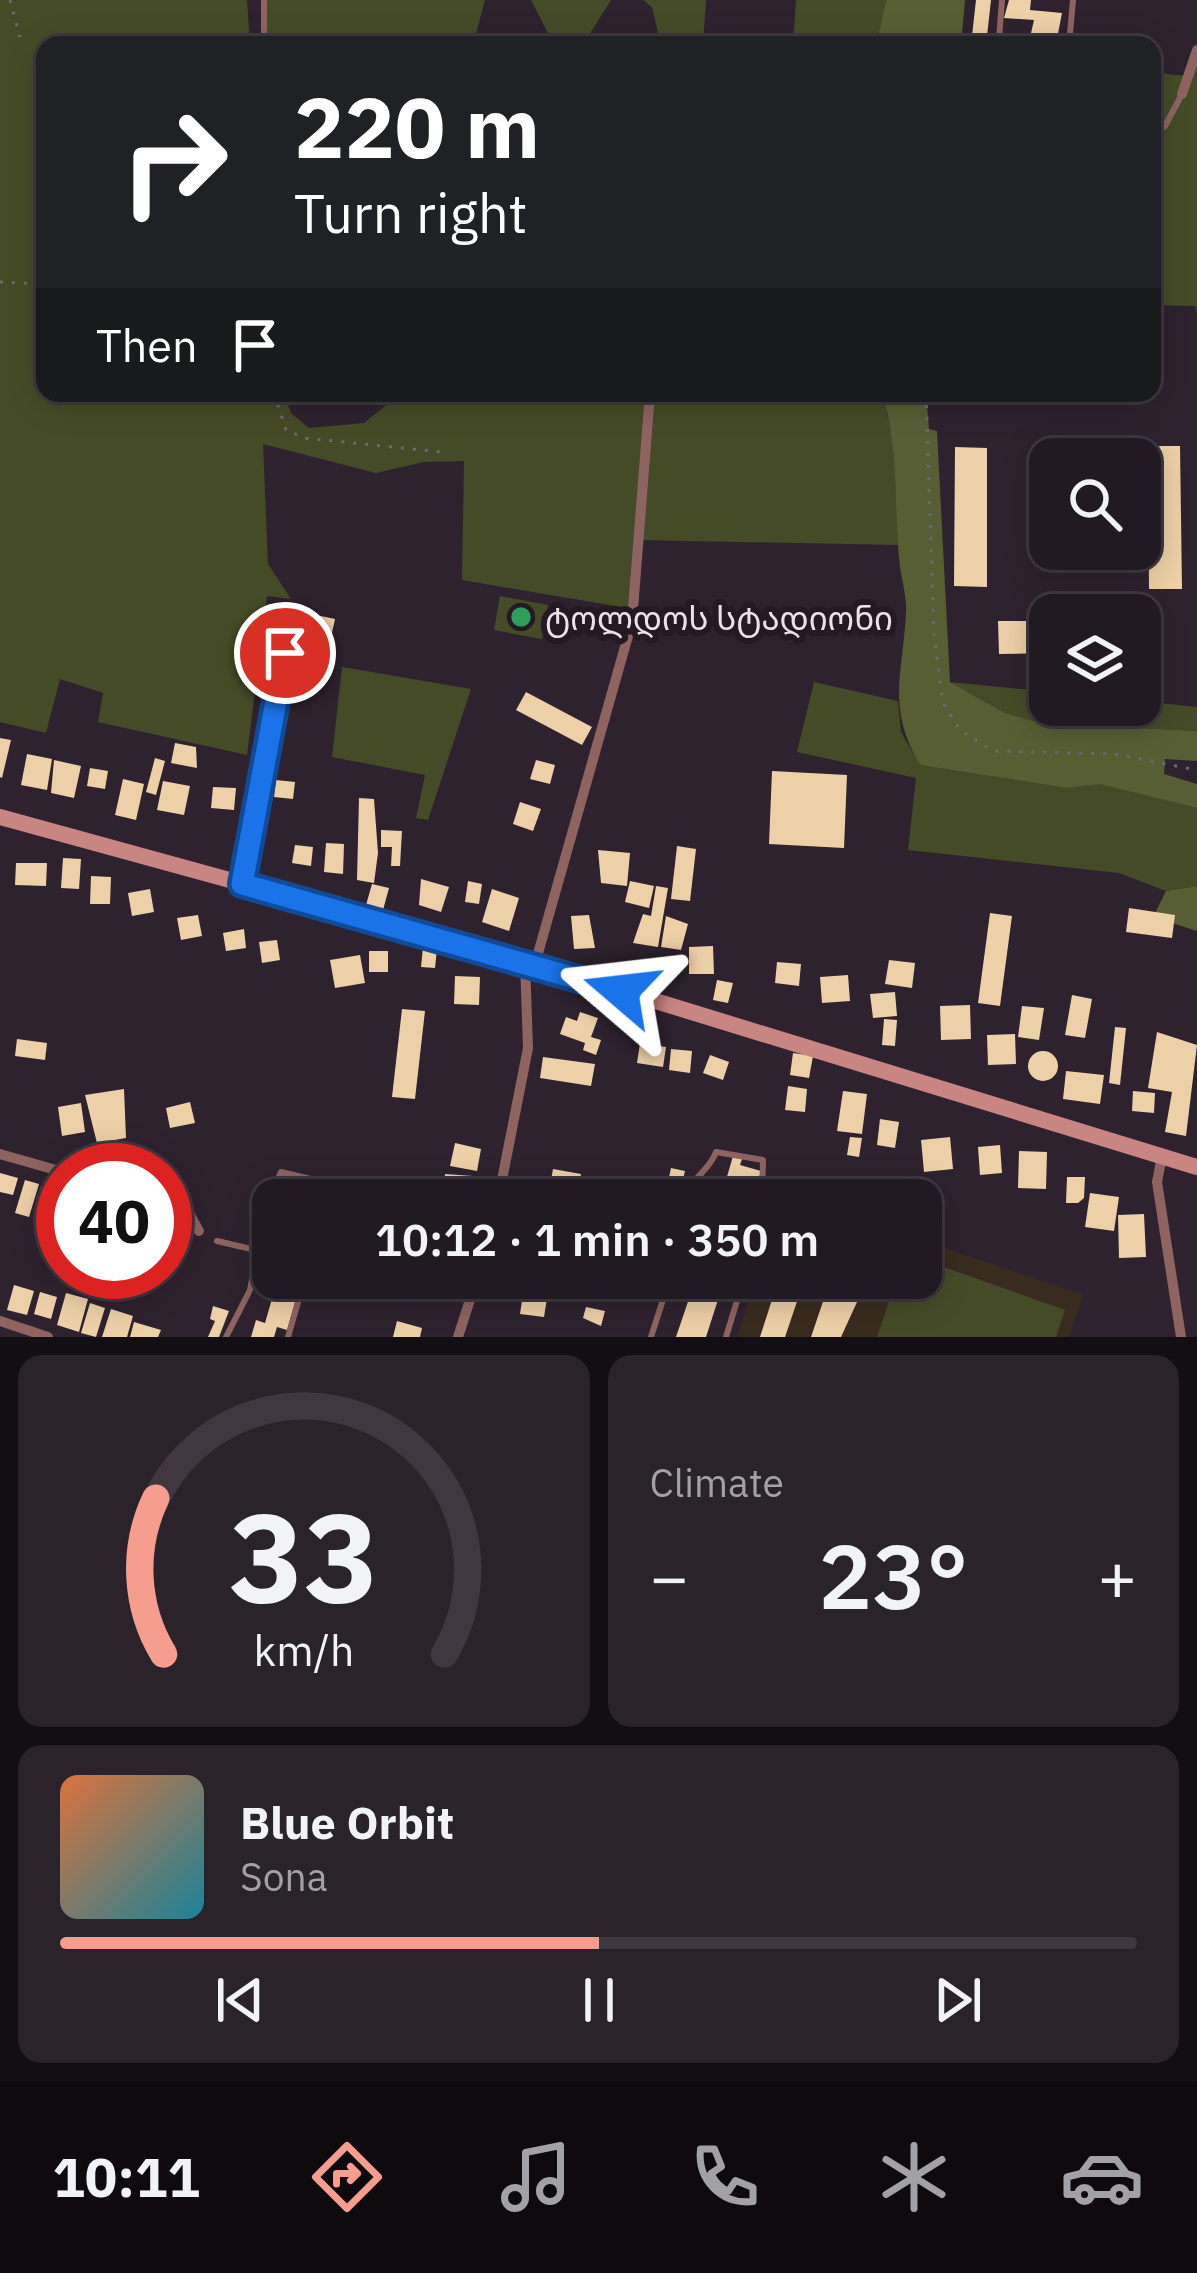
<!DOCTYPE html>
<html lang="en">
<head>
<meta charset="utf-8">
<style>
	body { margin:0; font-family:"IBM Plex Sans","Noto Sans Georgian",sans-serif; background:#2a232a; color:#f1f3f6; height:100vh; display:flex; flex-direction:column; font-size:45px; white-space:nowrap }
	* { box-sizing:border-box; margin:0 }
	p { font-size:39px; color:#a2a1a5 }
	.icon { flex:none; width:66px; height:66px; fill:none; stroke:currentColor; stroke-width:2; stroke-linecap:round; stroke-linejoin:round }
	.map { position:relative; height:1337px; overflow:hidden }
	.panel { display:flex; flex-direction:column; gap:18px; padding:18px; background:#130e13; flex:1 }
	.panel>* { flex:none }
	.banner { position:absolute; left:36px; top:36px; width:1125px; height:366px; border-radius:24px; box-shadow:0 6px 30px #0003,0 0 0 3px #3f3840; background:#202124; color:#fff; overflow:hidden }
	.tools { position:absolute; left:1029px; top:438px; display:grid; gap:24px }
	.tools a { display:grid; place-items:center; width:132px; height:132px; border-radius:24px; background:#221a22; box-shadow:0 6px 30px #0003,0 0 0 3px #3f3840; font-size:60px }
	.speed { position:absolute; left:36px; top:1143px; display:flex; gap:24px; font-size:60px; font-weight:700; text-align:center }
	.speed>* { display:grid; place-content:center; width:156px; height:156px; border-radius:50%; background:#221a22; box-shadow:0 6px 30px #0003,0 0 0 3px #3f3840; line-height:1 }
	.speed .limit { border:18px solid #d22; background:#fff; color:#111 }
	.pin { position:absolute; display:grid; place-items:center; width:102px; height:102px; color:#fff; margin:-51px; border:6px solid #fff; border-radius:50%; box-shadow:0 3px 12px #0007 }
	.me { position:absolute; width:132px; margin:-66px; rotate:287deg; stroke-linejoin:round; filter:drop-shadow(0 0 9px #0008) }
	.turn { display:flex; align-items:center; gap:42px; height:252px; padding:0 60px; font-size:54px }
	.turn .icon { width:156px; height:156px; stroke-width:2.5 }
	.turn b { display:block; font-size:84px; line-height:102px }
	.then { display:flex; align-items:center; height:114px; padding:0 60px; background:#0003; gap:24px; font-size:45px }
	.big { font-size:90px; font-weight:600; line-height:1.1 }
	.panel .widget { flex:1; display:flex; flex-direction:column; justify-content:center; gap:18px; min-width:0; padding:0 42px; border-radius:24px; background:#2a232a }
	.panel .dial { align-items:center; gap:0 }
	.dial svg { height:312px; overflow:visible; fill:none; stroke:#3f3840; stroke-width:7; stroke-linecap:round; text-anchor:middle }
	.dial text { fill:#f1f3f6; stroke:none }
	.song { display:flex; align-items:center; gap:36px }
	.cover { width:144px; height:144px; border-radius:18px; background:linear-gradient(135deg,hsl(20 70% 55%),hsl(190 70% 35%)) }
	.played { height:12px; border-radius:6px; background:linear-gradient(90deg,#f59d8f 50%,#3f3840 50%) }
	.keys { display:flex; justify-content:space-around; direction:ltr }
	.heat { display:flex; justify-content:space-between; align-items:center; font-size:66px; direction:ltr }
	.panel .tiles { flex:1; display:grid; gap:18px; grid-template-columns:1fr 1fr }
	.widget:last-child { grid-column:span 2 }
	.trip { position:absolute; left:252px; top:1179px; width:690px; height:120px; border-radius:24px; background:#221a22; box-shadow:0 6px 30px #0003,0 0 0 3px #3f3840; font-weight:600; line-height:120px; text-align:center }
	.dock { display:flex; height:192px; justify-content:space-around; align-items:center; background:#0e0a0e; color:#a2a1a5 }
	.dock .icon { width:84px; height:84px }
	.dock .on { color:#f59d8f }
	.dock b { font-size:54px; color:#f1f3f6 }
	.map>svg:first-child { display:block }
</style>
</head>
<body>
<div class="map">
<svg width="1197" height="1337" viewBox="0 0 1197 1337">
	<rect width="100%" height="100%" fill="#2e222e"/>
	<path fill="#392c1e" d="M921,1240L1083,1295L1069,1337H737L757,1278H921Z"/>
	<g fill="#464b27">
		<path d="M0,0H247L250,45H45V393H284L291,413L309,428L364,423L390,402L427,393H897L884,400L897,457L898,545L639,540L633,609L462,580L464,461L424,462L376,473L263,444L268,564L291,599L267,596L247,755L98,722L103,693L60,679L46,733L0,722Z"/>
		<path d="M264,0H485L473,45H264Z"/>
		<path d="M531,0H611L589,35L569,45L550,37Z"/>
		<path d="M643,0H706L703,45H661L652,7Z"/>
		<path d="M796,0H886L876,45H793Z"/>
		<path d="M1197,65V313L1195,306L1152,305V67L1156,73L1187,76Z"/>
		<path d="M500,596L548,605L542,639L494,630Z"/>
		<path d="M342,667L471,689L428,820L416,818L425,775L332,757Z"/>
		<path d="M814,682L898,701L901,732L920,765L1066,788L1100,783L1197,808V886L1166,891L1119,873L908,850L916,778L797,752Z"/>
		<path d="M950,682L1050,692V705H1140V701L1197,707V731L1041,723L1005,713Z"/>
		<path d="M921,1259L1065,1310L1056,1337H877L897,1278H921Z"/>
	</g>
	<g fill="#585e34">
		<path d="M886,0H965L961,45H876Z"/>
		<path d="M897,393H926L929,429L937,431L950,682L1005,713L1041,723L1197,731V761L1165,759L1164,774L1197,784V808L1100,784L1066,788L920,765C886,706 903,675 906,612C907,594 900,575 899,557C894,503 899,453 884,400Z"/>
		<path d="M1197,886V931L1153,917L1166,891Z"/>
	</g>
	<g fill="#ecd0a7">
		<path d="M976,0H991L986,45H971Z"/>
		<path d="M1009,0H1031L1030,10L1062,13L1056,44L1029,42L1034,20L1004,18Z"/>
		<path d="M1148,446H1180L1182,589H1149Z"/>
		<path d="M955,447L987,448V587L954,586Z"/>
		<path d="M278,607L335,619L330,642L273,630Z"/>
		<path d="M998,621H1050V653L999,654Z"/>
		<path d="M526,692L592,727L582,745L516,710Z"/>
		<path d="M0,738L11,740L2,778L0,777Z"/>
		<path d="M175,743L196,747L197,768L171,763Z"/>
		<path d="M27,754L52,759L47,790L21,785Z"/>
		<path d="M155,758L165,761L156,795L146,792Z"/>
		<path d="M54,760L81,766L74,798L51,793Z"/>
		<path d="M536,760L555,765L550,784L530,779Z"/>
		<path d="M90,768L108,771L105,789L87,786Z"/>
		<path d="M772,771L847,775L844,848L769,844Z"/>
		<path d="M123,779L144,784L136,820L115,815Z"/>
		<path d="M276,780L295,782L293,799L274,797Z"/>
		<path d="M163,781L190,786L184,815L157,810Z"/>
		<path d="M213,787L236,788L234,810L211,808Z"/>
		<path d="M359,798L374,799L378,853L374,883L357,880Z"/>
		<path d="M520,802L541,809L533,831L513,824Z"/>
		<path d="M381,830L402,831L400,866H391L392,847H381Z"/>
		<path d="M326,843L344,844L343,874L324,872Z"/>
		<path d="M295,845L313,847L311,866L292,863Z"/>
		<path d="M677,846L696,849L690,901L671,899Z"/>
		<path d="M598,850L630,853L627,886L601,883Z"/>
		<path d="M63,858L81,859L79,889L61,888Z"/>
		<path d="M16,863H47L46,886L15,885Z"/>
		<path d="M91,876L111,877L110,904H90Z"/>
		<path d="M421,879L449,887L441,912L419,905Z"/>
		<path d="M468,881L482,884L479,904L465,902Z"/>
		<path d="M630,881L654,886L649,908L625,902Z"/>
		<path d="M372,884L389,888L383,910L366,905Z"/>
		<path d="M656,886L668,888L658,947L633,943L643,914L651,916Z"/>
		<path d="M150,889L154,912L132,916L128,893Z"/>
		<path d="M492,889L519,898L509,931L482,922Z"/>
		<path d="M1129,908L1175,915L1172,938L1126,932Z"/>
		<path d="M990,913L1012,916L1000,1006L978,1003Z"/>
		<path d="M198,915L202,936L181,940L177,918Z"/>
		<path d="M589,915L595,948L574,949L571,916Z"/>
		<path d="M666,916L688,924L681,950L661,947Z"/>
		<path d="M244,929L246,948L226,951L223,933Z"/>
		<path d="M277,940L280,960L262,963L259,942Z"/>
		<path d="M713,946L714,974H689V947Z"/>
		<path d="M423,947L437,949L435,968L421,967Z"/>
		<rect x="369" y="951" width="19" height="21"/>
		<path d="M360,955L365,983L335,988L330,960Z"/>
		<path d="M889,960L915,963L912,988L885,984Z"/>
		<path d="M777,962L801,964L799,986L775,983Z"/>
		<path d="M848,975L850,1001L822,1003L820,977Z"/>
		<path d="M455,976L480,977L479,1005L454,1004Z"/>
		<path d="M717,980L733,983L728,1003L713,1000Z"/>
		<path d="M895,992L897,1016L873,1018L870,994Z"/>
		<path d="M1072,995L1092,999L1085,1038L1065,1035Z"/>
		<path d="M970,1005L971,1039L941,1040L940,1006Z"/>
		<path d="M1022,1006L1044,1008L1039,1040L1018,1037Z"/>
		<path d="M402,1009L425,1011L415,1099L392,1097Z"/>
		<path d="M580,1012L598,1018L591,1037L601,1040L596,1055L583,1050L585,1043L560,1034L566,1017L577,1021Z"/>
		<path d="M884,1019L897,1020L895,1046L882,1045Z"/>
		<path d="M1115,1027L1126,1028L1120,1085L1109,1083Z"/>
		<path d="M1157,1032L1197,1045L1186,1136L1165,1132L1172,1092L1148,1088Z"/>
		<path d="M1015,1034L1016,1064L988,1065L987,1035Z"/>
		<path d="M17,1039L47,1043L45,1060L15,1056Z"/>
		<path d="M640,1043L666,1047L663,1067L637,1063Z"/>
		<path d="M671,1049L692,1051L690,1073L669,1070Z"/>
		<circle cx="1043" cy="1066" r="15"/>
		<path d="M793,1053L813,1056L809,1078L790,1075Z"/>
		<path d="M710,1055L729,1062L723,1080L703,1073Z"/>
		<path d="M543,1057L595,1064L591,1086L540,1078Z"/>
		<path d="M1066,1071L1104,1075L1100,1104L1063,1099Z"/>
		<path d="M788,1086L807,1089L805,1112L785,1110Z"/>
		<path d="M124,1089L126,1138L97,1143L85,1095Z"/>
		<path d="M843,1091L867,1094L862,1134L837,1131Z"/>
		<path d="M1133,1091L1155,1093L1154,1113L1132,1111Z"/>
		<path d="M190,1102L195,1123L170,1128L166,1108Z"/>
		<path d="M81,1103L85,1132L62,1136L58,1107Z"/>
		<path d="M880,1119L899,1122L895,1148L877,1145Z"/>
		<path d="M850,1137L862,1138L859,1157L847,1155Z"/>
		<path d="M950,1137L953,1169L924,1172L921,1140Z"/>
		<path d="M455,1143L481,1149L477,1171L450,1166Z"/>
		<path d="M1000,1145L1002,1173L980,1175L978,1147Z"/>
		<path d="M1019,1151L1047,1152L1046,1189L1018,1188Z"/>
		<path d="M733,1156L742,1159L740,1165L761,1171L753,1198L735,1188L731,1200H694L702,1175L724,1187Z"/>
		<path d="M671,1168L685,1171L678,1200H664Z"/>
		<path d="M553,1169L581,1174L577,1197L549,1192Z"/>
		<path d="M0,1173L18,1178L13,1195L0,1192Z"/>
		<path d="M445,1174L473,1176L472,1200H443Z"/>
		<path d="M390,1176L424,1184L421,1197L387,1190Z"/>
		<path d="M781,1177L818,1196L817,1200H794L774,1190Z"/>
		<path d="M1067,1177H1085L1084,1198L1078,1203H1066Z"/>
		<path d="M25,1180L39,1184L29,1217L15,1213Z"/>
		<path d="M41,1186L61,1192L53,1217L34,1211Z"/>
		<path d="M1090,1193L1119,1197L1114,1231L1085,1227Z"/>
		<path d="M1144,1214L1146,1257L1119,1258L1118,1215Z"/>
		<path d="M105,1272L136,1274L131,1292L101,1282Z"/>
		<path d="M278,1278H302L287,1330L277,1327L274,1337H251L256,1320L265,1323Z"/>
		<path d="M405,1278H438L433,1297L402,1288Z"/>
		<path d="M696,1278H725L706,1337H676Z"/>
		<path d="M779,1278H805L785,1337H760Z"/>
		<path d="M831,1278H868L841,1337H811Z"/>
		<path d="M14,1285L34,1291L27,1315L7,1310Z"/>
		<path d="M40,1292L57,1297L51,1319L34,1314Z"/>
		<path d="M66,1293L88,1299L79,1332L57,1325Z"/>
		<path d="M523,1294L547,1298L544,1317L520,1314Z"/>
		<path d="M90,1303L105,1308L96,1337L81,1333Z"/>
		<path d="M213,1306L229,1311L219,1337H208L215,1321L210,1319Z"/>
		<path d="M586,1307L605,1311L601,1326L583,1318Z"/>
		<path d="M111,1309L133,1316L127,1337H102Z"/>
		<path d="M397,1321L422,1328L420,1337H393Z"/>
		<path d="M134,1322L161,1330L158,1337H130Z"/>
	</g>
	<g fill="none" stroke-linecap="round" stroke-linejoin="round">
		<g stroke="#726771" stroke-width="3" stroke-dasharray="3 9" stroke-linecap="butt">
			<path d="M10,0L20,37"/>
			<path d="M0,282L45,284"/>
			<path d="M274,393L286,430L304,438L442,452"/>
			<path d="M926,393L934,634L943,703L960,730L993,751L1114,754L1197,770"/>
		</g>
		<g stroke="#8e6461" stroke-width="6">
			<path d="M999,39L1002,0"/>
			<path d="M264,45V0"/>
			<path d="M1069,45L1073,0"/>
			<path d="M1152,135L1165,126L1182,94"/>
			<path d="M328,1200L332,1184L378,1200"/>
			<path d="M686,1200C690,1177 709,1172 716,1152L763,1160L762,1200"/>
			<path d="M217,1241L273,1254"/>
			<path d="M226,1337L250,1290L265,1210L281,1172L332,1184"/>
			<path d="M288,1337L305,1278"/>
			<path d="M651,1337L670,1278"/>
			<path d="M726,1337L744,1278"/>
		</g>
		<g stroke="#8e6461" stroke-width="10">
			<path d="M1182,94L1197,50"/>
			<path d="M242,883L285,653"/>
			<path d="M535,964L632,622L650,393"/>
			<path d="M0,1154L63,1172"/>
			<path d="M1162,1156L1157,1182L1181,1337"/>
			<path d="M498,1200L528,1048L525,961"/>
			<path d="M165,1202L186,1208L199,1231"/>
			<path d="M0,1321L48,1337"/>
			<path d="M458,1337L477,1278"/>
		</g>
		<path stroke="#c88582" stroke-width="16" d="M0,817L525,961L1197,1167"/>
	</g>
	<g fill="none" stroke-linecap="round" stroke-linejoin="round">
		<defs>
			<path id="route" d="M285,653L242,884L621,991"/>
		</defs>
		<use href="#route" stroke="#114b97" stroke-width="30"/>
		<use href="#route" stroke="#1a73e8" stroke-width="21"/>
	</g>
	<circle fill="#2e9e5b" stroke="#251924" stroke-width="4.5" cx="521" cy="617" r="12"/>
	<g text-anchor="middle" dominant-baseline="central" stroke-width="12" stroke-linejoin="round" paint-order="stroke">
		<g font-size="33" fill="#eae2e9" stroke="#251924" text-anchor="start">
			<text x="545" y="617">ტოლდოს სტადიონი</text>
		</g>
	</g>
</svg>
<div class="tools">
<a><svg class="icon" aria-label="search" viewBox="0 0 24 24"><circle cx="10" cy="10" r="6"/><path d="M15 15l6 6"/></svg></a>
<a><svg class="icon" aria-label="layers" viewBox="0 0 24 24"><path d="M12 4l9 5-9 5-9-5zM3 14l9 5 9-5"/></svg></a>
</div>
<div class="speed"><div class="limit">40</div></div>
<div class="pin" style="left:285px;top:653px;background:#d93025"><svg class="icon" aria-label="arrive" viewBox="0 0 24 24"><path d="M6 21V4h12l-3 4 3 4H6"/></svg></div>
<svg class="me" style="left:621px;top:991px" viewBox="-20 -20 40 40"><path d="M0-17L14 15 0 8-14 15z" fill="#1a73e8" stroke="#fff" stroke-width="4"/></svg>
<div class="trip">10:12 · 1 min · 350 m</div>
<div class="banner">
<div class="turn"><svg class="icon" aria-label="right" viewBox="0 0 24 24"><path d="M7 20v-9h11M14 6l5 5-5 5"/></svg><div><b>220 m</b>Turn right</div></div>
<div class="then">Then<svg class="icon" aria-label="arrive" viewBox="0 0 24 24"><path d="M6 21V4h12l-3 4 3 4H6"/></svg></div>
</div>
</div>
<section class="panel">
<div class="tiles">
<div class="widget dial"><svg viewBox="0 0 100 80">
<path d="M14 69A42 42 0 1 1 86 69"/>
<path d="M14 69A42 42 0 0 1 12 29" stroke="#f59d8f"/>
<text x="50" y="56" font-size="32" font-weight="700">33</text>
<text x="50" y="72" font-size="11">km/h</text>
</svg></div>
<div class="widget"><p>Climate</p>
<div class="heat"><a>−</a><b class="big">23°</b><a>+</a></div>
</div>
<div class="widget">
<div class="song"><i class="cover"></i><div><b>Blue Orbit</b><p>Sona</p></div></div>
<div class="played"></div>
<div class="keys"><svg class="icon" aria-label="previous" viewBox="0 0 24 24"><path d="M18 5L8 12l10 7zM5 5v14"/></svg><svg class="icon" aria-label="pause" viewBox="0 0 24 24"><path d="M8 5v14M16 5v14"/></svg><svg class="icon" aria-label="next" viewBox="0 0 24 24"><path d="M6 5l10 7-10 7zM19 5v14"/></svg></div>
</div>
</div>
</section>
<nav class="dock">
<b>10:11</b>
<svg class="icon on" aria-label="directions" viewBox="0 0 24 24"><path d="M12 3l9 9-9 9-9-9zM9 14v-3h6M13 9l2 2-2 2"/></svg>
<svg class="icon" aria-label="music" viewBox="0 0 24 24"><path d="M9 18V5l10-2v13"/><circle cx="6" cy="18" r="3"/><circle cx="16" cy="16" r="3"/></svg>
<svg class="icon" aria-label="phone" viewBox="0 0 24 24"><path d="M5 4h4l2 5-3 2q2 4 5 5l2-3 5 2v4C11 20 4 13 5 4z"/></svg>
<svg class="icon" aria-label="climate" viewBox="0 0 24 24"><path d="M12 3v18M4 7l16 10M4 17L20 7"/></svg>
<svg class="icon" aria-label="car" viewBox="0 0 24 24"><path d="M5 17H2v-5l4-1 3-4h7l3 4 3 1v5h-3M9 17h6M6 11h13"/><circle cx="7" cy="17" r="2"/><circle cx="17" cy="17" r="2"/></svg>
</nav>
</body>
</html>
